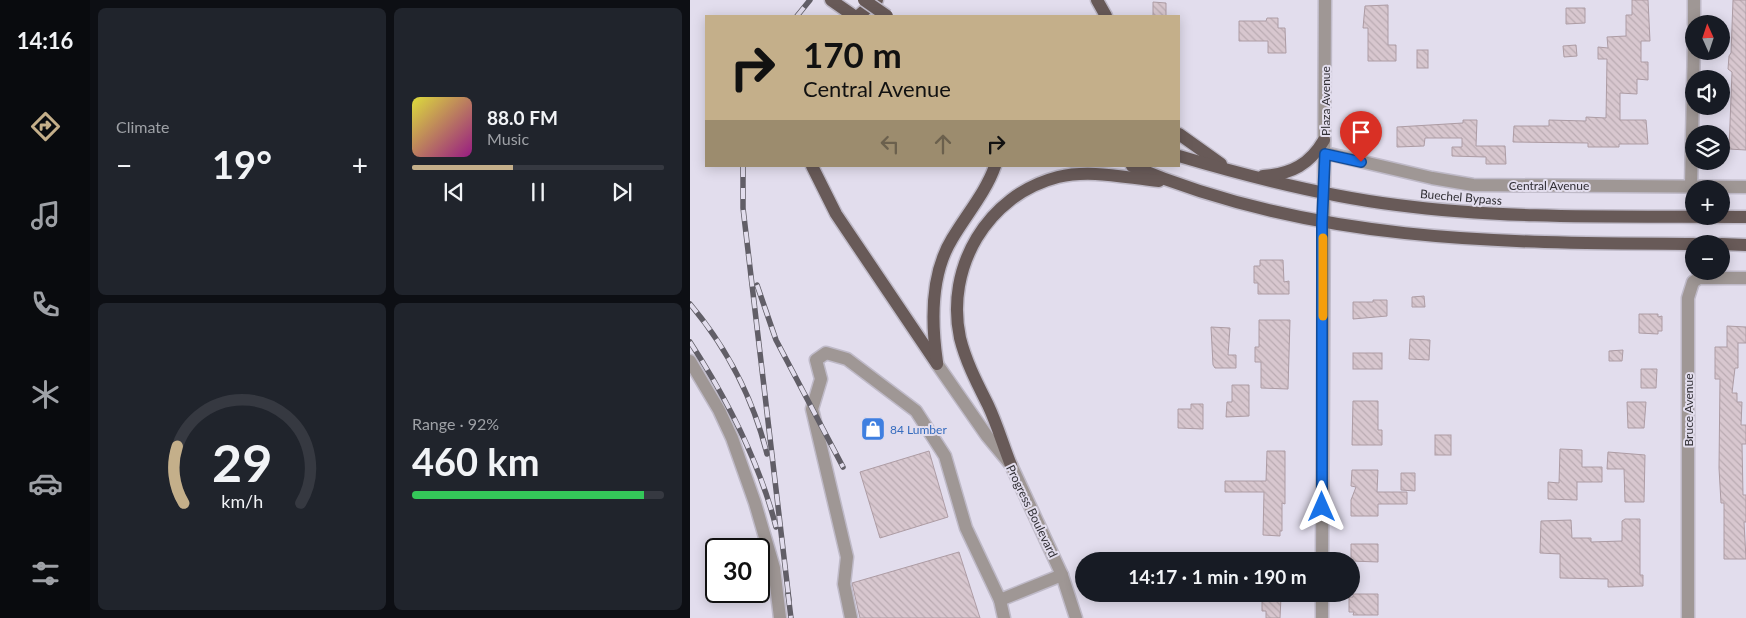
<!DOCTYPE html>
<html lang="en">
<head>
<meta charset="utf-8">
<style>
	body { margin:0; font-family:Lato,sans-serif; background:#20242c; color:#f1f3f6; height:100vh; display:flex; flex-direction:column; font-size:19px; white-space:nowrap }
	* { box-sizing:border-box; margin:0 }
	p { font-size:16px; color:#9ea1a6 }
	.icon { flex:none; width:28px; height:28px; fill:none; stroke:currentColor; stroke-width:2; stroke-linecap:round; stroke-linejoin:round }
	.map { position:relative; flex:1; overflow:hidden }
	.sheet { display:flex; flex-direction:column; gap:8px; padding:8px; background:#0d0f14; width:600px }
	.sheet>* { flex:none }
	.hud { position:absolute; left:15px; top:15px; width:475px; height:152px; border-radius:0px; box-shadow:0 2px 12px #0003; background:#c4af8a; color:#111; overflow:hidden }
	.needle { width:32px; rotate:357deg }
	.buttons { position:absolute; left:995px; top:15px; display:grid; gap:10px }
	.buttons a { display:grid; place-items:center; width:45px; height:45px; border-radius:50%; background:#171b24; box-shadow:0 2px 12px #0003; font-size:25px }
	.speed { position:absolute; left:15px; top:538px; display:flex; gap:10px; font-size:25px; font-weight:700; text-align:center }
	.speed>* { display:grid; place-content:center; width:65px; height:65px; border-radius:50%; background:#171b24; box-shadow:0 2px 12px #0003; line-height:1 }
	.speed .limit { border:2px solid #111; border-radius:8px; background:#fff; color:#111 }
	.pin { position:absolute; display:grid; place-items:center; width:42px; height:42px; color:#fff; margin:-51px -21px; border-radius:50% 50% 50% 0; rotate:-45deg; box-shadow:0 0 5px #0007 }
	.pin .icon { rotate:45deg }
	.me { position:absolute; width:55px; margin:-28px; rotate:0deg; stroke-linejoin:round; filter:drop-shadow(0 0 4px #0008) }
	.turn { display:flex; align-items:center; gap:18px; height:105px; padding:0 15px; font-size:22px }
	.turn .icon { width:65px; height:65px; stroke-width:2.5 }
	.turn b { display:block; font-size:35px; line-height:42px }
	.lanes { display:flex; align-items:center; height:48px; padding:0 15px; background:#0003; justify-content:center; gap:25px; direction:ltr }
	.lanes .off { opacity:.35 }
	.big { font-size:38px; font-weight:700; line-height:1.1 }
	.sheet .widget { flex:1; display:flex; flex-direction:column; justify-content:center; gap:8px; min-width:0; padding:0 18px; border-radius:8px; background:#20242c }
	.sheet .dial { align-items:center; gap:0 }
	.dial svg { height:130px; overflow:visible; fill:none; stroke:#363941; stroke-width:7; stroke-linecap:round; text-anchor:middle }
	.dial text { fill:#f1f3f6; stroke:none }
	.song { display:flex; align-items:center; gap:15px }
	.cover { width:60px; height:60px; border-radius:8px; background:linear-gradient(135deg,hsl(60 70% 55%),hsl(310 70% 35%)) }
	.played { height:5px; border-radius:2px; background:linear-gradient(90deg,#c4af8a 40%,#363941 40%) }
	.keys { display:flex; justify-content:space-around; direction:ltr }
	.heat { display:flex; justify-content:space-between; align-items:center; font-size:28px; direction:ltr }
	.charge { height:8px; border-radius:4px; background:linear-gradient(90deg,#34c759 92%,#363941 0) }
	.sheet .tiles { flex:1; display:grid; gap:8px; grid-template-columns:repeat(2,1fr) }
	.trip { position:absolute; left:385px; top:552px; width:285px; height:50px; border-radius:25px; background:#171b24; box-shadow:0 2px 12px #0003; font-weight:700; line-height:50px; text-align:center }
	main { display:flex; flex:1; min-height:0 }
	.dock { display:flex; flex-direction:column; width:90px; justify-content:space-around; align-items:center; background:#090b0e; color:#9ea1a6 }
	.dock .icon { width:35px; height:35px }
	.dock .selected { color:#c4af8a }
	.dock b { font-size:22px; color:#f1f3f6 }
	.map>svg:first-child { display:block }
</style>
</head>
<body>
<main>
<nav class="dock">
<b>14:16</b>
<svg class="icon selected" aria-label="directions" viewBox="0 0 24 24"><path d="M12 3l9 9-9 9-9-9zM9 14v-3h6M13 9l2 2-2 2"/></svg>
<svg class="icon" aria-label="music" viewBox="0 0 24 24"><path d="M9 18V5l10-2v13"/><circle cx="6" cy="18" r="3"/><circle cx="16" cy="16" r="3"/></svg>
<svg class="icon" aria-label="phone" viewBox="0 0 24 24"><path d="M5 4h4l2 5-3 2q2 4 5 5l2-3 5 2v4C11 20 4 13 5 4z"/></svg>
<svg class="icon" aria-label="climate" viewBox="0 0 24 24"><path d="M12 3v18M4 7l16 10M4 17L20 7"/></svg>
<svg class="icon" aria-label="car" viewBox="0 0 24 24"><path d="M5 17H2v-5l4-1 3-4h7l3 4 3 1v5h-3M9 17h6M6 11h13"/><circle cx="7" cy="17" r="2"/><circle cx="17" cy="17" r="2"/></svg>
<svg class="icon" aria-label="filters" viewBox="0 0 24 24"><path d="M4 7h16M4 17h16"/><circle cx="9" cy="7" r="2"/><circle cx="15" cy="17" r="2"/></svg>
</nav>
<section class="sheet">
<div class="tiles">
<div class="widget"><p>Climate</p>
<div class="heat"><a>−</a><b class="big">19°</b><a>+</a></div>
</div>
<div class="widget">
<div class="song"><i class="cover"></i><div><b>88.0 FM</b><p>Music</p></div></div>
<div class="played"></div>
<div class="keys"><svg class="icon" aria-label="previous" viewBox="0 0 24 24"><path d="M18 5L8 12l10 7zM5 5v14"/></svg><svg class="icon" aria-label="pause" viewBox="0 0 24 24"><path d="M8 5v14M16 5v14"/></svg><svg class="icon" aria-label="next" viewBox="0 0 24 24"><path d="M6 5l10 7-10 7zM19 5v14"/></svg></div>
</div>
<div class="widget dial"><svg viewBox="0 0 100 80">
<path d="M14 69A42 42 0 1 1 86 69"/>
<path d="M14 69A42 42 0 0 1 10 34" stroke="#c4af8a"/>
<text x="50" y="56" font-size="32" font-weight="700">29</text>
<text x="50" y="72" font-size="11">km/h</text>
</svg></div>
<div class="widget"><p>Range · 92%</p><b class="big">460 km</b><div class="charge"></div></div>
</div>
</section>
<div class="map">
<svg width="1056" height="618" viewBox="0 0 1056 618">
	<defs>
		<pattern id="building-back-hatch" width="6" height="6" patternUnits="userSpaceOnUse" patternTransform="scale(1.25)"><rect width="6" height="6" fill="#d8c7cf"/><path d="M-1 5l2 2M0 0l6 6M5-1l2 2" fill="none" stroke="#baabb2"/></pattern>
	</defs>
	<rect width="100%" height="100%" fill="#e2dded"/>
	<g fill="url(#building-back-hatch)" stroke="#ad9ca4">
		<path d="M942,0H958L960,41H951V62H958V80L947,79V94L930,93V120H956L958,144H929V147H898V143L823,142L824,126H859V120L896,121V117L916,118L917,59H908V47L918,48L917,37L936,36V15H942Z"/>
		<path d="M1043,0H1056V150L1039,149L1042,72L1038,69L1039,56L1041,53Z"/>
		<path d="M463,2L476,3V16H463Z"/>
		<path d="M698,5V45H706V61H678V28H673L675,6Z"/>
		<path d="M876,8H895V23L876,24Z"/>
		<path d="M577,18H588V28H595L596,53H578V41H549V21H576Z"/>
		<path d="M886,45L887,56L874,57L873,46Z"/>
		<rect x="727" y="50" width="11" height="18"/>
		<path d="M773,120H787L786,146H815L816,164H796V157L762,156V147H772V138H735L734,146L707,147V127L773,123Z"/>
		<path d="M570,260H593L594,282L599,281V294H568V283H564V266H570Z"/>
		<path d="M734,296L735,307H722V297Z"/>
		<path d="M683,300H697V316L663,319V302H683Z"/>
		<path d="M949,314H968V317L972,316V331H968V334L949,333Z"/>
		<path d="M569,320H600L598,389L571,388V362H565V347H569Z"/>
		<path d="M1037,326L1056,327V343H1048V368H1045L1042,393H1047V402H1052L1051,425H1056V444H1052L1053,495H1056V522H1054L1056,559H1034V503H1031L1029,468L1030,379H1025V347H1037Z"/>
		<path d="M521,327L540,328L538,355H546V368H525L523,365Z"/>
		<path d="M720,339L740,340L739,360L719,359Z"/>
		<path d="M933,350L932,361H919V351Z"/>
		<rect x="663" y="353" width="29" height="16"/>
		<path d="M951,369H967L966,388H951Z"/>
		<path d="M542,385H559V416L536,417L537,402H542Z"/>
		<path d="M663,401H688V430H692V445H662Z"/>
		<path d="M937,402H956L954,428H938Z"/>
		<path d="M501,404H513V429L488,428V409H501Z"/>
		<rect x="745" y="435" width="16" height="20"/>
		<path d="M870,449L892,450V467H912V482H887V500L858,499V482L869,483Z"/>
		<path d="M239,451L258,517L190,538L170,472Z"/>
		<path d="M577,451H595V504L592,503V531H590V536L573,535L574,492H535V481H576Z"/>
		<path d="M918,452L955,455L954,502H935L934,469H917Z"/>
		<path d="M662,470H688L687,492H717V504H688V516H661V500L666,487L661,486Z"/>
		<path d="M711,473H725V491L711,490Z"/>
		<path d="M935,519H950V575H953V586L918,587V579L870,578V554L850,553L851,521L881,520L882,538H901V542L932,541V521Z"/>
		<path d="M661,544H688V562L661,561Z"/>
		<path d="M269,552L290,618H170L162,583Z"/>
		<path d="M663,594H688V615H663L664,612H659V597H663Z"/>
		<path d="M572,596L591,597L590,618H576V611H572Z"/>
	</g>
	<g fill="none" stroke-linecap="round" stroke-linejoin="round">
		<defs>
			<g id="minor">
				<path d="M1004,24V0"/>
				<path d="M635,153L742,178L783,185L1056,187"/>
				<path d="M1001,186L1004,41"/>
				<path d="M0,361L29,410L42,438L65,503L84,568L90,618"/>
				<path d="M247,364L297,436L321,465L372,575L386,618"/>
				<path d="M632,561L635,0"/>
				<path d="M310,600L372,575"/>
				<path d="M161,618L154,584L157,557L122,409L131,379L126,360L136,353L157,359L226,411L255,456L276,528L310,600L314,618"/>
				<path d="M632,618V594"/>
				<path d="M998,618V298L1003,282L1009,278H1056"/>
			</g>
			<g id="major">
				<path d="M141,0L164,16"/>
				<path d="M407,0L416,16"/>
				<path d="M168,16L187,0"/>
				<path d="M489,134L531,164"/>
				<path d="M489,156C560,177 633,196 707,205C823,220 940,216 1056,217"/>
				<path d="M122,166L146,214L247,364"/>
				<path d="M442,166C624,243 810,243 1004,244"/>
				<path d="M573,176C602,174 620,164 634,140"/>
				<path d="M1031,244L1056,245"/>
				<path d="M247,362C241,321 240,275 262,239C276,215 296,192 305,166"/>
				<path d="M321,465C313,445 307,424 298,405C287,383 276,362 270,338C255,268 297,195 368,177C401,169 436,178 469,181"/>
			</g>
		</defs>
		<use href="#minor" stroke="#bfbac8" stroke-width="15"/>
		<use href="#major" stroke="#bfbac8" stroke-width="15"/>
		<use href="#minor" stroke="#9f9795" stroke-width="12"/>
		<use href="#major" stroke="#685a58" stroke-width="12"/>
		<defs>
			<g id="rail">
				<path d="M107,16L120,0"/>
				<path d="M53,166V208L99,600"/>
				<path d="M67,285L86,340L153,467"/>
				<path d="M0,304C37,348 63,398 77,454"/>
				<path d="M0,342C37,399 69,461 86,527"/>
				<path d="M98,594L101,618"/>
			</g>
		</defs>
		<use href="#rail" stroke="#615e67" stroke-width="5.5"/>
		<use href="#rail" stroke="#e2dded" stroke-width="4" stroke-dasharray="11" stroke-linecap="butt"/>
		<defs>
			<path id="major-bridge" d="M174,0L197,16"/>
		</defs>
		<use href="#major-bridge" stroke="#bfbac8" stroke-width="15" stroke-linecap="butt"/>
		<use href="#major-bridge" stroke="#685a58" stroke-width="12"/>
	</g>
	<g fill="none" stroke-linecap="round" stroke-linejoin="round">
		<defs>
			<path id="route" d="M632,507V223L635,154L671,162"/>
		</defs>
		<use href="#route" stroke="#114b97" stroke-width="12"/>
		<use href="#route" stroke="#1a73e8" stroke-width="9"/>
		<path stroke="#f59e0b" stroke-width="9" d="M633,238V316"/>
	</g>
	<defs>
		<symbol id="shop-square" viewBox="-11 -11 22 22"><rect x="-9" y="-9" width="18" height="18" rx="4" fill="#3f7fe0" stroke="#e2dded"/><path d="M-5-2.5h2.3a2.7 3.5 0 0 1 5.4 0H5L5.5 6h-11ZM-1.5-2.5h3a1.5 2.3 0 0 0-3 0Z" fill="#fff"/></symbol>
	</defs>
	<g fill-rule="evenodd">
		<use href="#shop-square" x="169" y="415" width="28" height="28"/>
	</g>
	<g text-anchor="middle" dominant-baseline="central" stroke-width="4" stroke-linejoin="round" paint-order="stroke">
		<g font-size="12" fill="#312f35" stroke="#e2dded">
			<text transform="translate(635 101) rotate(-90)">Plaza Avenue</text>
			<text x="859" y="185">Central Avenue</text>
			<text transform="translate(771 197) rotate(5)">Buechel Bypass</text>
			<text transform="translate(998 410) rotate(-90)">Bruce Avenue</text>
			<text transform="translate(342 511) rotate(64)">Progress Boulevard</text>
		</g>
		<g font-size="12" fill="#366cbe" stroke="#e2dded" text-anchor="start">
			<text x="200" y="429">84 Lumber</text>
		</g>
	</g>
</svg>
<div class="buttons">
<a><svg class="needle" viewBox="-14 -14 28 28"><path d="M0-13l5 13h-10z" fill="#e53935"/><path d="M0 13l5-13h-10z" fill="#9ea1a6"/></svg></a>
<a><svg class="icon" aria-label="sound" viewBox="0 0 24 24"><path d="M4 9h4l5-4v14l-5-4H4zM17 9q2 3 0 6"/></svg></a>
<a><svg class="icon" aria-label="layers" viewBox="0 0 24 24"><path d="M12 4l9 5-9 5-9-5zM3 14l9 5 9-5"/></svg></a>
<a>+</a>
<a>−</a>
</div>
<div class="speed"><div class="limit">30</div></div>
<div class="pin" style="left:671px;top:162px;background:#d93025"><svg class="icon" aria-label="arrive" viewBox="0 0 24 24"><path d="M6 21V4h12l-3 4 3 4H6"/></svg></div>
<svg class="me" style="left:632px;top:507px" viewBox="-20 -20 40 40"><path d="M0-17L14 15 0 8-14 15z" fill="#1a73e8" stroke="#fff" stroke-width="4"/></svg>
<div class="trip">14:17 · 1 min · 190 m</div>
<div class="hud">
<div class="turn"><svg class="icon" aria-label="right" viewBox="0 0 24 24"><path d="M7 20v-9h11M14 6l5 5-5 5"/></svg><div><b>170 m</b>Central Avenue</div></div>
<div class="lanes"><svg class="icon off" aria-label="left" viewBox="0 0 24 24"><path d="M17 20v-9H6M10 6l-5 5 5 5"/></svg><svg class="icon off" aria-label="ahead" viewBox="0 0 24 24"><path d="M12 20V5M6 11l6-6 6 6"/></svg><svg class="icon" aria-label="right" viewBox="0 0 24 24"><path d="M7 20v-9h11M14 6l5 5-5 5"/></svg></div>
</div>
</div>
</main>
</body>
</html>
